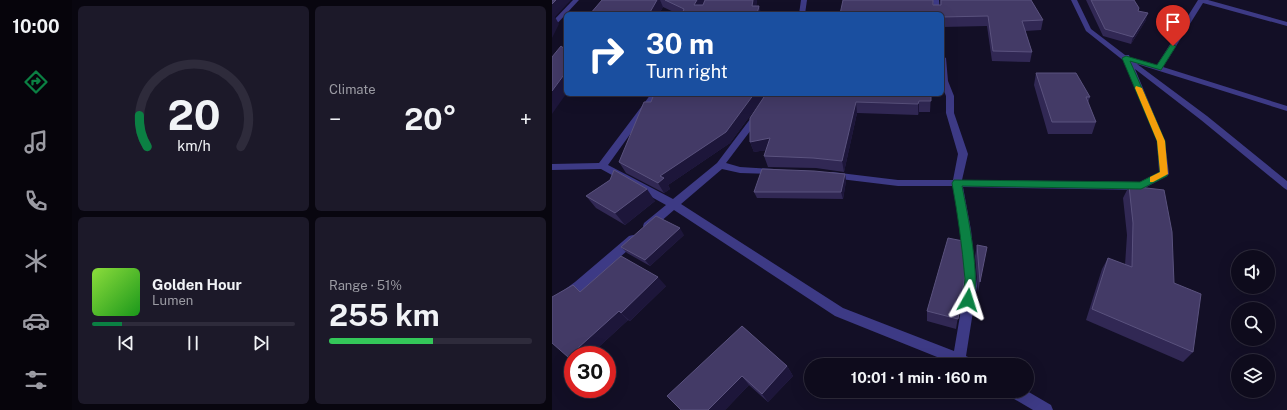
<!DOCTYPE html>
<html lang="en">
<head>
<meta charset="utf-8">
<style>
	body { margin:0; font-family:"Public Sans",sans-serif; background:#1c1929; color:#f1f3f6; height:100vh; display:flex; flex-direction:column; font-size:15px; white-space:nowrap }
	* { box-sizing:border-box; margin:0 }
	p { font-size:13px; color:#9b9ba3 }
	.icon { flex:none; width:22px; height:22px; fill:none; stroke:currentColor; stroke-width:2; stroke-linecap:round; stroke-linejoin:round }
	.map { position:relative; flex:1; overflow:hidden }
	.side { display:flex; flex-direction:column; gap:6px; padding:6px; background:#08060f; width:480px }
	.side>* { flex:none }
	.hud { position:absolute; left:12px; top:12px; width:380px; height:84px; border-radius:6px; box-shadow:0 4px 16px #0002,0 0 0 1px #2e2b3b; background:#1a4fa0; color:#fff; overflow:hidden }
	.tools { position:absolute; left:679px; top:250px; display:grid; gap:8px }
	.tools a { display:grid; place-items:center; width:44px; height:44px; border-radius:50%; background:#0e0b1c; box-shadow:0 4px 16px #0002,0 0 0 1px #2e2b3b; font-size:20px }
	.speed { position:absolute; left:12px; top:346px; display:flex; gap:8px; font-size:20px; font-weight:700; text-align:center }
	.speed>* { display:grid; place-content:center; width:52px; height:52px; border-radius:50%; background:#0e0b1c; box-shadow:0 4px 16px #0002,0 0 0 1px #2e2b3b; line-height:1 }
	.speed .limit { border:6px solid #d22; background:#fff; color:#111 }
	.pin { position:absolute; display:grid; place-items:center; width:34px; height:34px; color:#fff; margin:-41px -17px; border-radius:50% 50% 50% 0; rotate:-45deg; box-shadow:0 0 4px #0007 }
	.pin .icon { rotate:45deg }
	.me { position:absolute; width:44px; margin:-22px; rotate:6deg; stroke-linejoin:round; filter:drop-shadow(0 0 3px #0008) }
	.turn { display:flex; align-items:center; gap:14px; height:84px; padding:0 16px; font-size:18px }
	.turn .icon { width:52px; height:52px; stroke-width:2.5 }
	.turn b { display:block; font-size:28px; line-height:34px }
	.big { font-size:30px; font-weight:700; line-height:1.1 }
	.side .widget { flex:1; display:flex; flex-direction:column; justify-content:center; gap:6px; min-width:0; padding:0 14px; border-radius:6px; background:#1c1929 }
	.side .dial { align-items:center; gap:0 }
	.dial svg { height:104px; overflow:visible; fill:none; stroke:#2e2b3b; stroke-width:7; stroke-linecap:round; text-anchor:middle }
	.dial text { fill:#f1f3f6; stroke:none }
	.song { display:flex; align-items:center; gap:12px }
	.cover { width:48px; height:48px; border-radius:6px; background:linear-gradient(135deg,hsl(90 70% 55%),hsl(120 70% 35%)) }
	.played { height:4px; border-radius:2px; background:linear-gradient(90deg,#0b8043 15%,#2e2b3b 15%) }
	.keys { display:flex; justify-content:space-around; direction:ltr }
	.heat { display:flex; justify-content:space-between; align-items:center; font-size:22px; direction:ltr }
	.charge { height:6px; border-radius:3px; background:linear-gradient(90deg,#34c759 51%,#2e2b3b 0) }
	.side .tiles { flex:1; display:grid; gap:6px; grid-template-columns:repeat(2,1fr) }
	.trip { position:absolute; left:252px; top:358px; width:230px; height:40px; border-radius:20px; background:#0e0b1c; box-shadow:0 4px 16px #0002,0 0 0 1px #2e2b3b; font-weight:700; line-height:40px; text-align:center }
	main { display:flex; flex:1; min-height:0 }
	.dock { display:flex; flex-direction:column; width:72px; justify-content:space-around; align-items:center; background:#06040b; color:#9b9ba3 }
	.dock .icon { width:28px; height:28px }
	.dock .on { color:#0b8043 }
	.dock b { font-size:18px; color:#f1f3f6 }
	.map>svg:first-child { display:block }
</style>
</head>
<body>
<main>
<nav class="dock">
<b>10:00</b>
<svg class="icon on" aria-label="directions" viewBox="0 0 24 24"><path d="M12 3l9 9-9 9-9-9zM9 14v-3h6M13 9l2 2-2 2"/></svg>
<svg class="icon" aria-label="music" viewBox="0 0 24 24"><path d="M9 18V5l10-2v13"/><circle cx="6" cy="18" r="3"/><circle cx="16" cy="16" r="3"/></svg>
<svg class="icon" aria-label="phone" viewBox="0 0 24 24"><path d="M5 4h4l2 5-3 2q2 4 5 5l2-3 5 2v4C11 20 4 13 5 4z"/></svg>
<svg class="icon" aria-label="climate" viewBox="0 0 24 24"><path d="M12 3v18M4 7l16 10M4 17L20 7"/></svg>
<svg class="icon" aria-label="car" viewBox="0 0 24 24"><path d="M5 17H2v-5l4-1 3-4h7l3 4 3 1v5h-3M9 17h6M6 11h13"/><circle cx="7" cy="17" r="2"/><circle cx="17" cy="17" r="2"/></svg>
<svg class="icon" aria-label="filters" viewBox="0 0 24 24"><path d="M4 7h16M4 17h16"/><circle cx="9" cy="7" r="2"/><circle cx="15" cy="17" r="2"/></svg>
</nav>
<section class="side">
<div class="tiles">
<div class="widget dial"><svg viewBox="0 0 100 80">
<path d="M14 69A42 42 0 1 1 86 69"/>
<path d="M14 69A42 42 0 0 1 8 45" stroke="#0b8043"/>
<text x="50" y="56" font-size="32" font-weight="700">20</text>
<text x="50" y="72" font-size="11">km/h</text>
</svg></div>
<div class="widget"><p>Climate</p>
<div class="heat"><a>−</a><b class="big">20°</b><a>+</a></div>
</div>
<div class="widget">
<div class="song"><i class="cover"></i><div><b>Golden Hour</b><p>Lumen</p></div></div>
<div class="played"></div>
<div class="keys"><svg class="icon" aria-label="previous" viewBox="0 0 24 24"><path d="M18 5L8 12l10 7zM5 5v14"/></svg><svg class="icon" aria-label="pause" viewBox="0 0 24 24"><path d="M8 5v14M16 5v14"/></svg><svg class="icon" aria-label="next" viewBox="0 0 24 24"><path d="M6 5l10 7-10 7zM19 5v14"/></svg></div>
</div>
<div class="widget"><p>Range · 51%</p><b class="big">255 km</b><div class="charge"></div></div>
</div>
</section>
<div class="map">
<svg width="735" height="410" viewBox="0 0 735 410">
	<rect width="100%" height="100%" fill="#130f26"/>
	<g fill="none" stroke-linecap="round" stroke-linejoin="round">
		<g fill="#3d3a85" fill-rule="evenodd">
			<path d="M21,0H27L2,27L0,28V22Z"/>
			<path d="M249,0H255L253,14H247Z"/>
			<path d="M381,0H387L388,14H382Z"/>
			<path d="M519,0H525L539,29L573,55H577L578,59L581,58L605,65L646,0H656L735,22V26L651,3L611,67L735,106V111L585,64L655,116L735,181V190L732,188L649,120L583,69L613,141L617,174L615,176L589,190L411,187L419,230L425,286L414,356L422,360L424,365H405L283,316L122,210L100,229H92L91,226L92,223L114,205L49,169L0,170V164L47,163L99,94H107L56,165L121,199L165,163L199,118L215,94H223L205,122L174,163L188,167L222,169L227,172L225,174L188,173L170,169L129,204L291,308L402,351L413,286L409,230L401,186H346L280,178L275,175L280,172L346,180H401L406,154L394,113V96L390,86V56L394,58L396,81L402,96V113L416,154L410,180L588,182L607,172L605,141L572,61L534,31Z"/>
			<path d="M81,235L85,236L86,239L85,242L31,290L0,311V299L23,282L77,236Z"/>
			<path d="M455,391H475L499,405L501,410H481L457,396Z"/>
		</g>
	</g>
	<g fill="#312854">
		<path d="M50,0H205L204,6H207L209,14H126L111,7L107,14H38Z"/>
		<path d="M388,0H479L491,20L489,30L473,31L480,52L478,62L440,61L435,26L390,27V14L381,5H388Z"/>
		<path d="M534,0H582L586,11L594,20L579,44L551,36Z"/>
		<path d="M484,73L538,97L536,103L544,122L540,134H496L482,85Z"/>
		<path d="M214,94L178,143L116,185L118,189L112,193L74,173L67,162L99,102Z"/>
		<path d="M214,94H379L378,112H367L366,115L305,113L292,172L264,168L216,167L212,156L214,150L202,152L198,142Z"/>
		<path d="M293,174L294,181L291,199L205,198L202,192Z"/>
		<path d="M58,180L103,201L73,225L44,208L34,196Z"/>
		<path d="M577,186L622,283L641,352L631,362L534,320L550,269L556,258L573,265L575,235L571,198Z"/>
		<path d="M132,235L98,266L75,253L69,247Z"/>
		<path d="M425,245L435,247L426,292L423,256Z"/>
		<path d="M114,286L78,321L76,320L38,355H21L28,292Z"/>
		<path d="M411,286L404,329L375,321V311Z"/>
		<path d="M190,326L235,366L241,376L216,402L197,385L173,410Z"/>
	</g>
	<g fill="#1d163a">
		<path d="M4,0H19L3,17L7,24L0,38V4Z"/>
		<path d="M105,0H108L111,7L107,14H97Z"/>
		<path d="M145,0H154L147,14L142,5Z"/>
		<path d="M201,0H205L203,14L200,6Z"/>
		<path d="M207,6L209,14H205Z"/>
		<path d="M596,13L594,20L579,44L581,37Z"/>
		<path d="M14,72V94L0,114V91Z"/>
		<path d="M202,94H214L178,143L116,185L118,189L112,193L106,183L108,176Z"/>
		<path d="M367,101V112L366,115V104Z"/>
		<path d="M304,102L305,113L292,172L290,161Z"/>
		<path d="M218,138L222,149L202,152L198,142Z"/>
		<path d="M293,174L294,181L291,199L289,192Z"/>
		<path d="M95,189L103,201L73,225L63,213Z"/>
		<path d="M128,228L132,235L98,266L93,260Z"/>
		<path d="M106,277L114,286L78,321L69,313Z"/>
		<path d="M67,311L76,320L38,355H21V360L16,357Z"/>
		<path d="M235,366L241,376L216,402L210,394Z"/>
		<path d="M190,376L197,385L173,410H156Z"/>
	</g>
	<g fill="#433a66" stroke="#5a527e">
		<path d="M0,0H4L0,4Z"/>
		<path d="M50,0H105L97,14H38Z"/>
		<path d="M113,0H145L142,5H151L153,0H201L200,6H207L205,14H130L132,9Z"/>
		<path d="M291,0H381V5H389V0H479L491,20L470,21L480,52L441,51L436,16L390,17V14H288Z"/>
		<path d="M539,0H582L587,8L586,11L596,13L581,37L553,29Z"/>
		<path d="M9,46L14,50V72L0,91V57Z"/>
		<path d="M484,73H524L538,97H534L544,122H500Z"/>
		<path d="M102,94H202L174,132L108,176L112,178L106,183L67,162L92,102H99Z"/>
		<path d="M214,94H379V101H367L366,104L304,102L290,161L261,158L212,156L218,138L198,142V118Z"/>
		<path d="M210,169L262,171L293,174L289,192H202Z"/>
		<path d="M62,170L95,189L63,213L34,196L58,180Z"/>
		<path d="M577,186L612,190L620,232L622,283L649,294L641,352L540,309L556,258L580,267L581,223Z"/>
		<path d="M104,216L128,228L93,260L69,247Z"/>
		<path d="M396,238L411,241L413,275L406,319L375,311Z"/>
		<path d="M425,245L435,247L428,282Z"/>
		<path d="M69,256L106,277L69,313L67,311L16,357L0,343V297L21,285L28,292Z"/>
		<path d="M190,326L235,366L210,394L190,376L156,410H129L115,396Z"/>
	</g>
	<path fill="#0b8043" stroke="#07532c" d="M619,44L624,46L609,70L578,61L613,141L615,176L589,189L410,186C415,212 430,281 420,304L416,305L412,304C409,297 413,287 413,279C410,246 406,215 400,183L402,180L588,182L608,172L605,141L570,58L574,56L605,65Z"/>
	<path fill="#f59e0b" d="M584,86L590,88L613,141L616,174L601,182H598V177L608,172L605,141L583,88Z"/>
</svg>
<div class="tools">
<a><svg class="icon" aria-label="sound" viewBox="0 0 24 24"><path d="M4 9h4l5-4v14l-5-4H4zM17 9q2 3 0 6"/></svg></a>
<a><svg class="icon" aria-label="search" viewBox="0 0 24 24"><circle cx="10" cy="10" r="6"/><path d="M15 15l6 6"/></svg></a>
<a><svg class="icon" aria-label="layers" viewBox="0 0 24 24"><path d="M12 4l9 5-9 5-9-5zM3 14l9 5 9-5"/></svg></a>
</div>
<div class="speed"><div class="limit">30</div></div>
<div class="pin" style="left:621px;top:46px;background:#d93025"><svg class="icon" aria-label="arrive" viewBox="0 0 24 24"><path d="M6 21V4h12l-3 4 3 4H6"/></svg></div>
<svg class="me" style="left:416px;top:300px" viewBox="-20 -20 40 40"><path d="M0-17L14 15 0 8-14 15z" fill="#0b8043" stroke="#fff" stroke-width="4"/></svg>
<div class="trip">10:01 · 1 min · 160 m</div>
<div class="hud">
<div class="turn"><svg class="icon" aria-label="right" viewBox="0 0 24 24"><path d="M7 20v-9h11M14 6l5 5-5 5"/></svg><div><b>30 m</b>Turn right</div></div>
</div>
</div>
</main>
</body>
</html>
